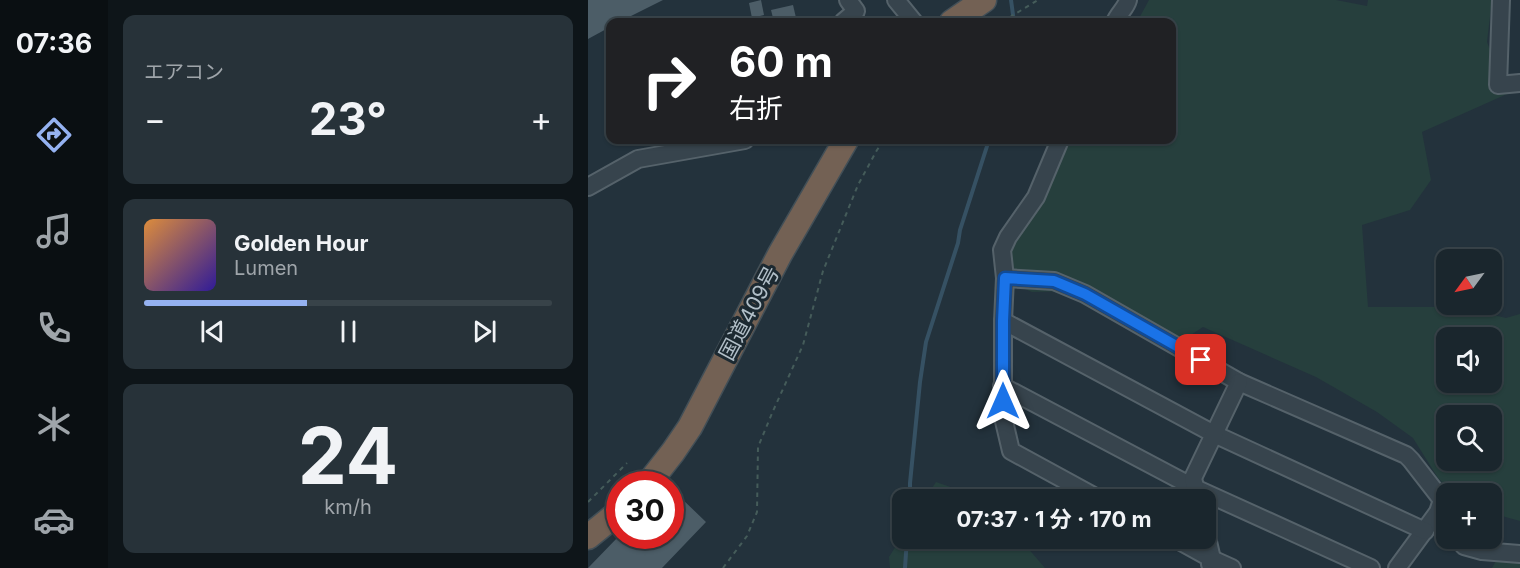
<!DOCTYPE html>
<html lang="ja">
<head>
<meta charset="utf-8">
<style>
	body { margin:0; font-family:Inter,"Noto Sans JP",sans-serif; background:#273239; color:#f1f3f6; height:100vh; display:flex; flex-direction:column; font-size:22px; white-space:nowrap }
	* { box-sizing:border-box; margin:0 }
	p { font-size:20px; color:#9fa5aa }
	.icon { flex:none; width:33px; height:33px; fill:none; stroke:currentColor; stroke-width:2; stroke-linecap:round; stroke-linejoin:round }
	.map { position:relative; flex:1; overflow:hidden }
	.drawer { display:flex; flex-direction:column; gap:15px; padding:15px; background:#0e1519; width:480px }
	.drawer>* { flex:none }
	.guide { position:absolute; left:18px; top:18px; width:570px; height:126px; border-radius:12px; box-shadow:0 2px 4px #0004,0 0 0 2px #384349; background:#202124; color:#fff; overflow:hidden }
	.needle { width:39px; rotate:237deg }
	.tools { position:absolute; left:848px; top:249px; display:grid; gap:12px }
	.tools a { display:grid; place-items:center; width:66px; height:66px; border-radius:12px; background:#1a262d; box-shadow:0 2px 4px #0004,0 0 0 2px #384349; font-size:30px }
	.speed { position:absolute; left:18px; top:471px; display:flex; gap:12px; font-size:30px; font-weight:700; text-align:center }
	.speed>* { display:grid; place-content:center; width:78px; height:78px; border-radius:50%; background:#1a262d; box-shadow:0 2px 4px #0004,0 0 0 2px #384349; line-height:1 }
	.speed .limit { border:9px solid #d22; background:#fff; color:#111 }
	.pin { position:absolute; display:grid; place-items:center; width:51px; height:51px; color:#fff; margin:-26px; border-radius:12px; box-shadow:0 3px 9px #0006 }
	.me { position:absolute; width:66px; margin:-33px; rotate:0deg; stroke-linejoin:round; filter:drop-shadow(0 0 4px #0008) }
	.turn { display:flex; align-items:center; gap:21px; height:126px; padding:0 24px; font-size:27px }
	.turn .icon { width:78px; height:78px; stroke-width:2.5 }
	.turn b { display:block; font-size:42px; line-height:51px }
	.big { font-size:45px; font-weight:700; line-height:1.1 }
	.drawer .card { flex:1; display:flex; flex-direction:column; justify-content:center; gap:9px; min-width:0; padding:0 21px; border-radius:12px; background:#273239 }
	.drawer .dial { align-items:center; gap:0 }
	.dial b { font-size:78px; line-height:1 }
	.song { display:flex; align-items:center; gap:18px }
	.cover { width:72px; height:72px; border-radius:9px; background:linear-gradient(135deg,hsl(30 70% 55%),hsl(250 70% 35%)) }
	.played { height:6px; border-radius:3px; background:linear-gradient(90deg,#95b2f1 40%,#384349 40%) }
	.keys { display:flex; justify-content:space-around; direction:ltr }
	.heat { display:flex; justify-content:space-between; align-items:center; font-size:33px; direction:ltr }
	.trip { position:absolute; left:304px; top:489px; width:324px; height:60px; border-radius:12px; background:#1a262d; box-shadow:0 2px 4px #0004,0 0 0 2px #384349; font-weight:700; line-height:60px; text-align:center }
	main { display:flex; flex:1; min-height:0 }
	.dock { display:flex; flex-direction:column; width:108px; justify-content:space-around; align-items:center; background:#0a0f12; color:#9fa5aa }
	.dock .icon { width:42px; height:42px }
	.dock .active { color:#95b2f1 }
	.dock b { font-size:27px; color:#f1f3f6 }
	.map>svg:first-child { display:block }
</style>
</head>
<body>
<main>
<nav class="dock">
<b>07:36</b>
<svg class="icon active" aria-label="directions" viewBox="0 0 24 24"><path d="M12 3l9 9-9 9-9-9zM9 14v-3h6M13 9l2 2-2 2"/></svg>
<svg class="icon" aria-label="music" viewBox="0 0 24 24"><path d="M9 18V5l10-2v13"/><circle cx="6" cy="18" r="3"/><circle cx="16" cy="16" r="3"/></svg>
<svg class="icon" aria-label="phone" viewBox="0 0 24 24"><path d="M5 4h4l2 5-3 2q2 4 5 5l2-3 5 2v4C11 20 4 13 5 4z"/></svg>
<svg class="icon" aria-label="climate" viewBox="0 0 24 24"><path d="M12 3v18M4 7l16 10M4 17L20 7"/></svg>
<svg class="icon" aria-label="car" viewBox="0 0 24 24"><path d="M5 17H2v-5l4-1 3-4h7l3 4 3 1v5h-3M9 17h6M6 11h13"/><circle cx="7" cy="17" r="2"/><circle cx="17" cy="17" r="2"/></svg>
</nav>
<section class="drawer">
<div class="card"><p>エアコン</p>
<div class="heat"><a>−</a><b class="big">23°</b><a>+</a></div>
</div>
<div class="card">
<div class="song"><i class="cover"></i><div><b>Golden Hour</b><p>Lumen</p></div></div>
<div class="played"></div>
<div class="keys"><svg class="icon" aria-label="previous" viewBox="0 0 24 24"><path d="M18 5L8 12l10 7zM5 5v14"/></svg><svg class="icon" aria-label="pause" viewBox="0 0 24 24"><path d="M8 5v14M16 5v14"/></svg><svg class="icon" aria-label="next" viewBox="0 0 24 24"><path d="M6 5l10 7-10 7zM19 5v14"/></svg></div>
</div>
<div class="card dial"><b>24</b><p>km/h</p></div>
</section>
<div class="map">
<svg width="932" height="568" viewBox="0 0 932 568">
	<rect width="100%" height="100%" fill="#23323c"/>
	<g fill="#263f3d" fill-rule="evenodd">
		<path d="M561,0H748L779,6L780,0H904L899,42L919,94L834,132L843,180L822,210L774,225L780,307H873L918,318L932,314V521L903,513V494L865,493L850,478L825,438L789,412L728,377L615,327L583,348L485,291L444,292L416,280L417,256L456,194L483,140H584V22H549ZM858,338H903V382H858ZM858,416H903V460H858Z"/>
		<path d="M348,482L371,490L385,499H337Z"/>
		<path d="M315,535V538L432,539L457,568H302L301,557Z"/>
		<path d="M909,559L932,564V568H904Z"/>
	</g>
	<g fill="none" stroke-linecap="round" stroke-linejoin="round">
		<g stroke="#365163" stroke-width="4">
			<path d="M423,0L426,22"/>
			<path d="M322,500V483L332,382L338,342L370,243L372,230L401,140"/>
			<path d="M317,568L319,538"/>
		</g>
	</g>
	<g fill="#4c5d67">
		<path d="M0,0H75L31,22H22V27L0,39Z"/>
		<path d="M173,0L176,15L164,18L161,3Z"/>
		<path d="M205,5L209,22H186L183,10Z"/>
		<path d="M92,497L118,522L74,568H0L31,536H82V506Z"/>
	</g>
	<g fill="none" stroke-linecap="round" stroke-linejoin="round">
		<defs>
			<g id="minor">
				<path d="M308,0L326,22"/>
				<path d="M913,0L910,85L932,83"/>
				<path d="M255,22L268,11L260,0"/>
				<path d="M527,22C530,14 538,8 540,0"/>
				<path d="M472,140L448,197L420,237L414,250L417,278L415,321V417L423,451L513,500"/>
				<path d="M0,187L50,159L157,140"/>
				<path d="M417,278L466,281L497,294L651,382L818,455L823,460L854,500L850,512L809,568"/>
				<path d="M415,321L626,434L837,531"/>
				<path d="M414,386L607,488L783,568"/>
				<path d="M609,496L605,478L651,382"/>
				<path d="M618,533L624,559L622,564"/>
				<path d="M586,538L624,559L644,568"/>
				<path d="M869,538L876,546L894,551L932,554"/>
			</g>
			<g id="highway">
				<path d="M364,22L396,0"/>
				<path d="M60,484L85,452L102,427L192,254L258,140"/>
				<path d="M0,537L32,511"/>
			</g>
		</defs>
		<use href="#minor" stroke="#55626a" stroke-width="20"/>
		<use href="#highway" stroke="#424f57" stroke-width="27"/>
		<g stroke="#455c5a" stroke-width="2" stroke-dasharray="4.5 4.5" stroke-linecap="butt">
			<path d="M414,22L450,0"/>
			<path d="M0,502L39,463"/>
			<path d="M135,568L159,536L169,512L170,447L185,411L215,345L235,271L270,185L289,150L296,140"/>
		</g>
		<use href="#minor" stroke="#37444d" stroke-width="16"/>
		<use href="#highway" stroke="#736154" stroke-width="24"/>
	</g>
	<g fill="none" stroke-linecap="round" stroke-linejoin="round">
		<defs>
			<path id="route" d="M415,401V321L417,278L466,281L497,294L613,360"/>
		</defs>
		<use href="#route" stroke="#114b97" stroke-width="15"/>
		<use href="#route" stroke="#1a73e8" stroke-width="10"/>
	</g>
	<g text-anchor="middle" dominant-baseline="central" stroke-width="6" stroke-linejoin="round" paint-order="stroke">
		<g font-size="21" fill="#b2bfc8" stroke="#1c2931">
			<text transform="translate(161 313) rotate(-62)">国道409号</text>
		</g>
	</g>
</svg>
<div class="tools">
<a><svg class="needle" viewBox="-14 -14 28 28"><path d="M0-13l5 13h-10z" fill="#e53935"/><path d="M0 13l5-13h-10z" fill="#9fa5aa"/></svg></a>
<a><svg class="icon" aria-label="sound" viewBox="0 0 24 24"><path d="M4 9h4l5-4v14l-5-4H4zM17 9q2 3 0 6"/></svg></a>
<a><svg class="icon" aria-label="search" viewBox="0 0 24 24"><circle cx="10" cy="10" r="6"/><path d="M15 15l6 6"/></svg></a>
<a>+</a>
</div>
<div class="speed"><div class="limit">30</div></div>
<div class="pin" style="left:613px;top:360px;background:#d93025"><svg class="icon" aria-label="arrive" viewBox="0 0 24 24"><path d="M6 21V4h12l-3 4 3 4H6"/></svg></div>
<svg class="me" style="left:415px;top:401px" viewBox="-20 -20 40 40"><path d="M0-17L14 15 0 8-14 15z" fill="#1a73e8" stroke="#fff" stroke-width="4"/></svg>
<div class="trip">07:37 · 1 分 · 170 m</div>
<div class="guide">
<div class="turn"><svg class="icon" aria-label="right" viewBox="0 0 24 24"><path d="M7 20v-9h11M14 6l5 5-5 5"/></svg><div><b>60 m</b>右折</div></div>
</div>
</div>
</main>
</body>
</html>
